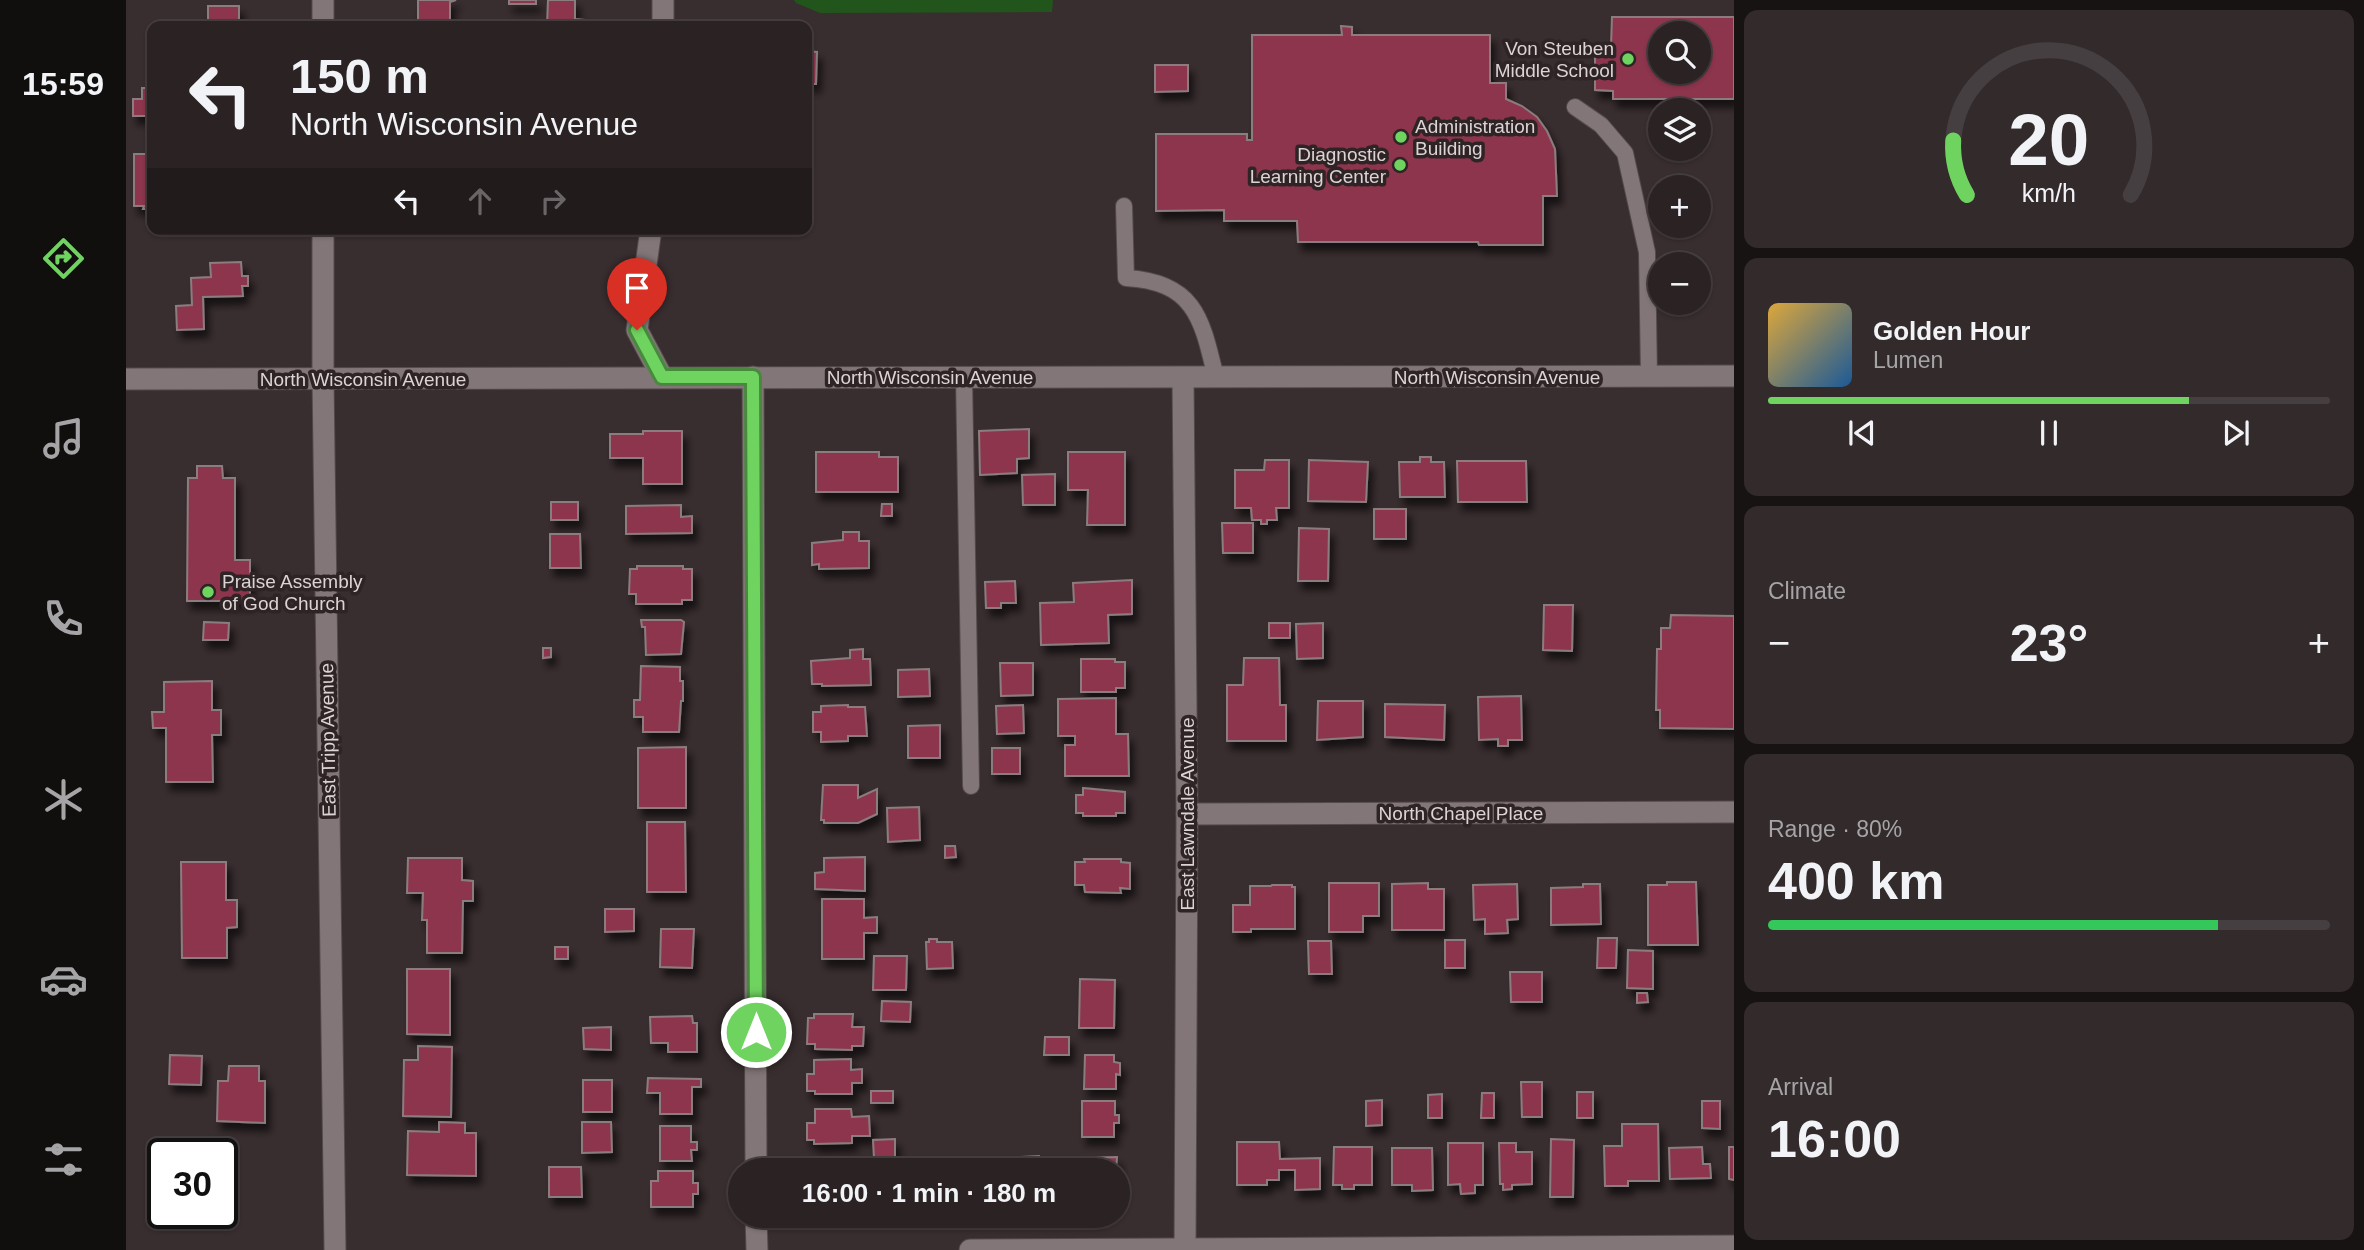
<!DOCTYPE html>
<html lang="en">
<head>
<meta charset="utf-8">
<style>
	body { margin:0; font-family:Helvetica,sans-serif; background:#322a2b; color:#f1f3f6; height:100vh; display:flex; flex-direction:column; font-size:26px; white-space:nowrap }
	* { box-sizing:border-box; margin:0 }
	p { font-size:23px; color:#a5a4a6 }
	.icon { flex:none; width:38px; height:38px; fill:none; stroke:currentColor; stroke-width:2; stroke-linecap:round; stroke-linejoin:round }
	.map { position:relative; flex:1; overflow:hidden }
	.sheet { display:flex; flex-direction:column; gap:10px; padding:10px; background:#171313; width:630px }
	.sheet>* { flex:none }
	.guide { position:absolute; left:21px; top:21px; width:665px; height:214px; border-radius:14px; box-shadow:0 2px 5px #0004,0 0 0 2px #463f41; background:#2a2223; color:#f1f3f6; overflow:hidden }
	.fabs { position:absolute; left:1522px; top:21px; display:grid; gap:14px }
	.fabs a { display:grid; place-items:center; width:63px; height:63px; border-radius:50%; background:#2a2223; box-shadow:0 2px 5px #0004,0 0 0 2px #463f41; font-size:35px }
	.speed { position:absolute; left:21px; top:1138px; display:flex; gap:14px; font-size:35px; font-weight:700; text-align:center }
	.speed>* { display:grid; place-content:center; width:91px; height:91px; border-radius:50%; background:#2a2223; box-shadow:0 2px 5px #0004,0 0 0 2px #463f41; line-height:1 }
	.speed .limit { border:4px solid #111; border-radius:10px; background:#fff; color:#111 }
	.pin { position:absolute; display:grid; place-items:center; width:60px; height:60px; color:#fff; margin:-72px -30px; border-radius:50% 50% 50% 0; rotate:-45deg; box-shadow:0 0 7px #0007 }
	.pin .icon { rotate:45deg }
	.me { position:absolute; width:77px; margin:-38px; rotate:0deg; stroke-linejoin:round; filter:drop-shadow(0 0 5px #0008) }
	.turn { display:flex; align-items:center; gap:24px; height:147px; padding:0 28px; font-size:32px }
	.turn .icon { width:91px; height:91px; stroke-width:2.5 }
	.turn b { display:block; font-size:49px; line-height:60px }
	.lanes { display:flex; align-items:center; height:66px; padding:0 28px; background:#0003; justify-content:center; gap:35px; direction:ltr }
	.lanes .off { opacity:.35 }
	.big { font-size:52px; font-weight:800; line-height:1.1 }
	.sheet .widget { flex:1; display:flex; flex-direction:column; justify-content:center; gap:10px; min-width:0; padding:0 24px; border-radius:14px; background:#322a2b }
	.sheet .dial { align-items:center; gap:0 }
	.dial svg { height:182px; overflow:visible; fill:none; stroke:#463f41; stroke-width:7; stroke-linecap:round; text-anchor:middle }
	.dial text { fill:#f1f3f6; stroke:none }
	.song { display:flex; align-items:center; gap:21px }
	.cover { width:84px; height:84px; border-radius:10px; background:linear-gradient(135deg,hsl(40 70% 55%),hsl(210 70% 35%)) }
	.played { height:7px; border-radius:4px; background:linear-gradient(90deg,#6fd360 75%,#463f41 75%) }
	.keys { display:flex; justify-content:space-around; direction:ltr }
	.heat { display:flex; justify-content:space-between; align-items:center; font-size:38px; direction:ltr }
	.charge { height:10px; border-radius:5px; background:linear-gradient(90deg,#34c759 80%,#463f41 0) }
	.trip { position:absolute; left:602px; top:1158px; width:402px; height:70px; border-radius:35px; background:#2a2223; box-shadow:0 2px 5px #0004,0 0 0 2px #463f41; font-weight:800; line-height:70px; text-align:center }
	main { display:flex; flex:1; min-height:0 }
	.tab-bar { display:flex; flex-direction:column; width:126px; justify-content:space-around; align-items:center; background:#110e0e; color:#a5a4a6 }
	.tab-bar .icon { width:49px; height:49px }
	.tab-bar .current { color:#6fd360 }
	.tab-bar b { font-size:32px; color:#f1f3f6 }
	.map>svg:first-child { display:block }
</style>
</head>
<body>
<main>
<nav class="tab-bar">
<b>15:59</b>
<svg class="icon current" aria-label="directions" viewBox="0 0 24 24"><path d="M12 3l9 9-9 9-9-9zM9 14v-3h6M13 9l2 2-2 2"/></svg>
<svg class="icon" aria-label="music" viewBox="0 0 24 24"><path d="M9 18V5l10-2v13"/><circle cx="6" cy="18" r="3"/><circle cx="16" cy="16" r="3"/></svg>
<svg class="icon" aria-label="phone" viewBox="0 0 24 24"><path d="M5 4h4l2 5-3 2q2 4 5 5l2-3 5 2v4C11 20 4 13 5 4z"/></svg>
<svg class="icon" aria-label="climate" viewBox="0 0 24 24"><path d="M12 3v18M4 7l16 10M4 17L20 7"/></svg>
<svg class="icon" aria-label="car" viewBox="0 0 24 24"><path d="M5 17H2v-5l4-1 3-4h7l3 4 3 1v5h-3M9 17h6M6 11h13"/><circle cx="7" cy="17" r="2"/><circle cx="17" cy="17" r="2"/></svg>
<svg class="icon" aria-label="filters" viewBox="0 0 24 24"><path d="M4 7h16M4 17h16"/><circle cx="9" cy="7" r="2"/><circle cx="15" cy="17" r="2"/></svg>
</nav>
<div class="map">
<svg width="1608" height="1250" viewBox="0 0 1608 1250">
	<defs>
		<filter id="shadow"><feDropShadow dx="4.5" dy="8" stdDeviation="3.5" flood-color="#0009"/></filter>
	</defs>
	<rect width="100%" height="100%" fill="#382d2f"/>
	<path fill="#22551b" d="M668,0H927L926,12L694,13L670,3Z"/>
	<g fill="#8c364d" stroke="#8a7c7f" stroke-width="2" fill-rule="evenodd" filter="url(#shadow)">
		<path d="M292,0H330L324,2V24H292Z"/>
		<rect x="383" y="0" width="27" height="4"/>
		<path d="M422,0H449V19L458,20V26H421Z"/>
		<rect x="82" y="6" width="31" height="20"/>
		<path d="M1486,17H1608V99H1487V91L1469,90V46H1485ZM1535,33H1573V72H1535Z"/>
		<path d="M1215,26L1226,27V35H1364V83H1380V99L1396,106L1411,117L1421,131L1429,149L1431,196H1417V245H1353L1352,242H1172L1171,221H1098V210L1030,211V134H1121V140H1126V35H1216Z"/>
		<path d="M681,51L691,52L690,84H681Z"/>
		<path d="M1029,65H1062V91L1029,92Z"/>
		<path d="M16,88H26V116H7V99H16Z"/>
		<path d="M8,154H26V209H17L18,206H8Z"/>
		<path d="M115,262L116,276H122V286H116L117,296L77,297L78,329L51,330L50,306L66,305L65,278L85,277L84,263Z"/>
		<path d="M903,429V458L891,459V473L854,475L853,431Z"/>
		<path d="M517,431H556V484H517V458H484V434H517Z"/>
		<path d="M690,452H753V457H772V492H690Z"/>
		<path d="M942,452H999V525H961L962,490H942Z"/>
		<path d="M1294,457H1305V462H1318L1319,497H1274L1273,462H1294Z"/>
		<path d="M1139,460H1163V508H1150L1151,520H1141V524H1135V520H1126L1125,508H1109V470H1138Z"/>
		<path d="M1183,460L1242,462L1240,502L1182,501Z"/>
		<path d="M1331,461H1400L1401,502H1332Z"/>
		<path d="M71,466H96L97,478H109V560H124V601H61L62,478H71Z"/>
		<path d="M929,474V505H897L896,475Z"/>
		<rect x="425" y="502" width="27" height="18"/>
		<path d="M756,504H766V516H755Z"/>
		<path d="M555,505V517L566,516V533L500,534V506Z"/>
		<rect x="1248" y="509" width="32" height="30"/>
		<path d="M1096,523H1127V553H1097Z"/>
		<path d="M1173,528L1203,529L1202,581H1172Z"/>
		<path d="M717,532H733V541H743V568L693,569V564L686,565V543L717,540Z"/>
		<path d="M424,534H454L455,568H424Z"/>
		<path d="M511,566H557V569H566V600H556V604H510V594H503L504,569H511Z"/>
		<path d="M1006,580V614L982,615L983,643L915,645L914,603L948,602L947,583Z"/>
		<path d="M889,581L890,603H875V608H860L859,582Z"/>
		<path d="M1418,605H1447L1446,651L1417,650Z"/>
		<path d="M1545,615L1608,616V729L1534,728V710H1530L1531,649H1535V628H1544Z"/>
		<path d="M515,620H555L558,622L555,654L520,655L519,627H516Z"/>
		<path d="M78,622L103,623L102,640H77Z"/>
		<rect x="1143" y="623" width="21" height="15"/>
		<path d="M1197,623V658L1171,659L1170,624Z"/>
		<path d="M417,648H425V657L417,658Z"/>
		<path d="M737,649V659H744L745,685L696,686V684H686L685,661L724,658V650Z"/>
		<path d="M1118,658H1153L1154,705H1160V741H1101V685H1117Z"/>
		<path d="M955,659H989V662H999V688H990V692H955Z"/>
		<path d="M874,663H907V695L875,696Z"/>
		<path d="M515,666L554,667V681H557V701H555L553,732H517V717H508V700H514Z"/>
		<path d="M803,669L804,696L772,697V670Z"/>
		<path d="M86,681V710H95V735H86L87,782H40V728H27L26,712H38V682Z"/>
		<path d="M1395,696L1396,740H1382V746H1372V739L1353,740L1352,697Z"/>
		<path d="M990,698V734H1002L1003,776H939V745H949V736H932V699Z"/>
		<path d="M1192,701H1237V737L1191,740Z"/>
		<path d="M1259,704L1319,705L1318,740L1259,737Z"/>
		<path d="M722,705V707H739L741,736H722V741L695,742V732H687V712H695V706Z"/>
		<path d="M897,705L898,733L871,734L870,706Z"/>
		<path d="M814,725V758H782V726Z"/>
		<path d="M560,747V808H512V748Z"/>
		<rect x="866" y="748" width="28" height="26"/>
		<path d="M697,785H732V798L751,789V814L732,823H698V820H695Z"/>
		<path d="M957,788L999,792V813H990V816H957V813H950V795H957Z"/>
		<path d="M793,807L794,840L762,842L761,808Z"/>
		<path d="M521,822H559L560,892H521Z"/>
		<path d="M819,846H829L830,857L819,858Z"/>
		<path d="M739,857V891L689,889V873L698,872V858Z"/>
		<path d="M282,858H336V880L347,881V901H337L336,953H301V920H296L297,893H281Z"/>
		<path d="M958,859H995V862L1004,863V889L994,888L995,893L959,892L958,885H949V862H959Z"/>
		<path d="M55,862H100V900H111V927L101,928V958H56Z"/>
		<path d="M1541,882H1570L1572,945H1522V885H1541Z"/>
		<path d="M1203,883H1253V916H1237V932H1203Z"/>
		<path d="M1302,883V889H1318V930H1266V884Z"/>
		<path d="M1391,884L1392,919L1381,920L1382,933L1359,934V919L1348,920L1347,885Z"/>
		<path d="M1457,884H1474L1475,924L1425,925V888L1457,887Z"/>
		<path d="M1146,885H1166V887H1169V929H1125V932H1107V905H1124V886H1145Z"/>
		<path d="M696,899H738V918L751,917V933H738V959H696Z"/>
		<path d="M479,909H508V931L479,932Z"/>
		<path d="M535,929H568L566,968L534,967Z"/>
		<path d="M1472,938H1491L1490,968H1471Z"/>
		<path d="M803,939H811V942H826L827,968L801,969L800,942H803Z"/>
		<rect x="1319" y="940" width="20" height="28"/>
		<path d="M1182,941H1205L1206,974H1183Z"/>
		<rect x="429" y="947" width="13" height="12"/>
		<path d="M1502,950L1527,951V989L1501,988Z"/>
		<path d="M748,956H781L780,990H747Z"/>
		<path d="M281,969H324V1035L281,1034Z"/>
		<path d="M1384,972H1416V1002H1385Z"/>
		<path d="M954,979L989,980L988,1028H953Z"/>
		<path d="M1511,993H1521L1522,1002L1511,1003Z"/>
		<path d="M756,1001L785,1002L784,1022L755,1021Z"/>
		<path d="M688,1014H727L726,1027H738L737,1046H726V1050L689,1049V1044H681L682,1018H688Z"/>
		<path d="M566,1016L567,1023H571V1052H542V1043H525L524,1017Z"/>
		<path d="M485,1027V1050L458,1049L457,1028Z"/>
		<path d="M919,1037H943V1055H918Z"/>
		<path d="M292,1046L326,1047L325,1117L277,1116L278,1060H292Z"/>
		<path d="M44,1055L76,1056L75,1085L43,1084Z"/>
		<path d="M959,1055H988V1062L994,1063V1075L990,1074V1089H958Z"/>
		<path d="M725,1059V1070L736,1069V1083H726V1094H689V1091H681V1074H688V1060Z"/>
		<path d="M103,1066H133V1081H139V1123L91,1121L92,1081H102Z"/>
		<path d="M522,1078L575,1079V1087H566V1114H534V1093H521Z"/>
		<rect x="457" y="1080" width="29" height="32"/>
		<path d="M1395,1082H1416V1117H1396Z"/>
		<rect x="745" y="1091" width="22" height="12"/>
		<rect x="1451" y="1092" width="16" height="26"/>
		<path d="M1356,1093H1368V1118H1355Z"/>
		<path d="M1316,1094V1118H1302V1095Z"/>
		<path d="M1256,1100V1125L1240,1126V1101Z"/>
		<path d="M956,1101H989V1115H993V1123H988V1137H956Z"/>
		<path d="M1576,1101H1594V1129L1576,1128Z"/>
		<path d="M689,1109H725L726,1117L743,1116L744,1136H726V1143L688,1144V1140H681V1123H689Z"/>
		<path d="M313,1122L339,1123V1133H350V1176L281,1175L282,1131L313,1132Z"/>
		<path d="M456,1122H485L486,1152L456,1153Z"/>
		<path d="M1496,1124H1532L1533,1181H1502V1186H1479L1478,1146H1496Z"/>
		<path d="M534,1126H565V1142H571V1150H565L566,1161H534Z"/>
		<path d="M769,1139V1157L748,1158L747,1140Z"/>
		<path d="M1425,1139L1448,1140L1447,1197H1424Z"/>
		<path d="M1111,1142H1153L1154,1159L1194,1158V1189L1169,1190V1170H1153V1180H1141V1185H1111Z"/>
		<path d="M1322,1143H1357V1185H1349V1193L1335,1194L1334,1184L1322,1185Z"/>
		<path d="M1373,1143H1390V1152H1406V1184L1386,1185V1189L1377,1190V1184H1374Z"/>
		<path d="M1208,1147H1246V1185H1228V1189H1216V1185H1207Z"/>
		<path d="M1576,1147L1577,1164H1584L1585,1178L1544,1179L1543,1148Z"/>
		<path d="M1603,1147H1608V1180L1603,1179Z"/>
		<path d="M1266,1148H1306L1307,1190L1286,1191V1185H1266Z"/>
		<path d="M913,1156L914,1171H895V1157Z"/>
		<path d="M991,1157L990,1171H947V1158Z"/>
		<path d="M798,1161L830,1162V1171H798Z"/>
		<path d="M723,1163V1171H689L688,1164Z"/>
		<path d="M423,1167H455L456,1197H423Z"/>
		<path d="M532,1171H567V1183H572V1194H567V1207H525V1181H532Z"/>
	</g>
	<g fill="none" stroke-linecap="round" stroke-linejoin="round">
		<defs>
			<g id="service">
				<path d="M1449,107L1475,125L1499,153L1521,252L1523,376"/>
				<path d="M998,206L1000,278C1070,282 1076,320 1090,378"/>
				<path d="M838,377L845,786"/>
			</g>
			<g id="minor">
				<path d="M197,26V0"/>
				<path d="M537,26V0"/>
				<path d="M197,229V379L209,1250"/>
				<path d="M525,229L511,330L536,377"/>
				<path d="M627,377L630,1171"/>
				<path d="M1057,378L1061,814L1059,1250"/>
				<path d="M1061,814L1608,812"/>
				<path d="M630,1216L631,1250"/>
				<path d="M844,1250L1608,1246"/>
			</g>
			<path id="tertiary" d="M0,379L1608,376"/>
		</defs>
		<use href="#service" stroke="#544a4c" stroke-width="18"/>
		<use href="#minor" stroke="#544a4c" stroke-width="23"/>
		<use href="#tertiary" stroke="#544a4c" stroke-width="23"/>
		<use href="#service" stroke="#837678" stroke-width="16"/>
		<use href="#minor" stroke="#837678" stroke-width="21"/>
		<use href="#tertiary" stroke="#837678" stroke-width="21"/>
	</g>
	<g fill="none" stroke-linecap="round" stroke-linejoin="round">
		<defs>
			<path id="route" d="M511,330L536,377H627L630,1032"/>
		</defs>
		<use href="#route" stroke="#48893e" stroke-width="18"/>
		<use href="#route" stroke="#6fd360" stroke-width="12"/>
	</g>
	<g fill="#6fd360" stroke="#2e2325" stroke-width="2.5">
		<circle cx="1502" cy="59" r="7"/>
		<circle cx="1275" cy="137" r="7"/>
		<circle cx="1274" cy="165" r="7"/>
		<circle cx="82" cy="592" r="7"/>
	</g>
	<g text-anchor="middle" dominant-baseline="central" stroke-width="7" stroke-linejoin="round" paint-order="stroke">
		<g font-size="19" fill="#dbd3d4" stroke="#2e2325" text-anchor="end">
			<text x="1488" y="48">Von Steuben<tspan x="1488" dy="22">Middle School</tspan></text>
			<text x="1289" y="126" text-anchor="start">Administration<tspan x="1289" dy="22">Building</tspan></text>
			<text x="1260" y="154">Diagnostic<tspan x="1260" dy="22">Learning Center</tspan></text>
			<text x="96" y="581" text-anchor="start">Praise Assembly<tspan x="96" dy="22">of God Church</tspan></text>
		</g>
		<g font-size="19" fill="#dbd3d4" stroke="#2e2325">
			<text x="804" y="377">North Wisconsin Avenue</text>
			<text x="1371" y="377">North Wisconsin Avenue</text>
			<text x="237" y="379">North Wisconsin Avenue</text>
			<text transform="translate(202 740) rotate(-91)">East Tripp Avenue</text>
			<text x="1335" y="813">North Chapel Place</text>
			<text transform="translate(1061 814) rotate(-90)">East Lawndale Avenue</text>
		</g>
	</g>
</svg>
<div class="fabs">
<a><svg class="icon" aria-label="search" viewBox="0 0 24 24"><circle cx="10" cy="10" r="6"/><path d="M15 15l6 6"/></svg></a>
<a><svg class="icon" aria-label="layers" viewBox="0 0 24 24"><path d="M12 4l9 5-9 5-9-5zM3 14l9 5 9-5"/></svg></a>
<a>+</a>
<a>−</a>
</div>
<div class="speed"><div class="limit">30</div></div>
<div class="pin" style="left:511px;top:330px;background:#d93025"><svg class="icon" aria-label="arrive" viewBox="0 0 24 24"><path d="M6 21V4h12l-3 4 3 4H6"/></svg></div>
<svg class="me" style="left:630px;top:1032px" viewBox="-20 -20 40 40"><circle r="17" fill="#6fd360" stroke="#fff" stroke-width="3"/><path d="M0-11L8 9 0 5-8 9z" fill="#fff"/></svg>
<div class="trip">16:00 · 1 min · 180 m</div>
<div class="guide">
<div class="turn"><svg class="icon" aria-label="left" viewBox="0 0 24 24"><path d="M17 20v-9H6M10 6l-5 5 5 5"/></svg><div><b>150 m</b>North Wisconsin Avenue</div></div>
<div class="lanes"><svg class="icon" aria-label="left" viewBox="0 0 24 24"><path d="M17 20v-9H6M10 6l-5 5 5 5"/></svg><svg class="icon off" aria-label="ahead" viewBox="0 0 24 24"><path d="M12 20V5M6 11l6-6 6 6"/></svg><svg class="icon off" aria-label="right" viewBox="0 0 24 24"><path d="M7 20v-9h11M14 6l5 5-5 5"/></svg></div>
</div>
</div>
<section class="sheet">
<div class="widget dial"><svg viewBox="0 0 100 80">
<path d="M14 69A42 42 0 1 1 86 69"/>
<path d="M14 69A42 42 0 0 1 8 45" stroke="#6fd360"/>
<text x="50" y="56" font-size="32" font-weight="700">20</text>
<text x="50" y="72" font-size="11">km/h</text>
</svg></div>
<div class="widget">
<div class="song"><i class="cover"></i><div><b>Golden Hour</b><p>Lumen</p></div></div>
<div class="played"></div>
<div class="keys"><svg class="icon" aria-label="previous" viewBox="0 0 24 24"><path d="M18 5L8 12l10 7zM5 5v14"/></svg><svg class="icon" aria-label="pause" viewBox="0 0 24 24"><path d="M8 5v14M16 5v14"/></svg><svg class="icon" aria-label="next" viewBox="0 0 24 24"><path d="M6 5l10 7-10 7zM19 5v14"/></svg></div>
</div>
<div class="widget"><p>Climate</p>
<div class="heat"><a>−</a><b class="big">23°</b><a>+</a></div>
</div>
<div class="widget"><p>Range · 80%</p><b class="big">400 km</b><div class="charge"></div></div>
<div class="widget"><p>Arrival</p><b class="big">16:00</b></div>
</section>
</main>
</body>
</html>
